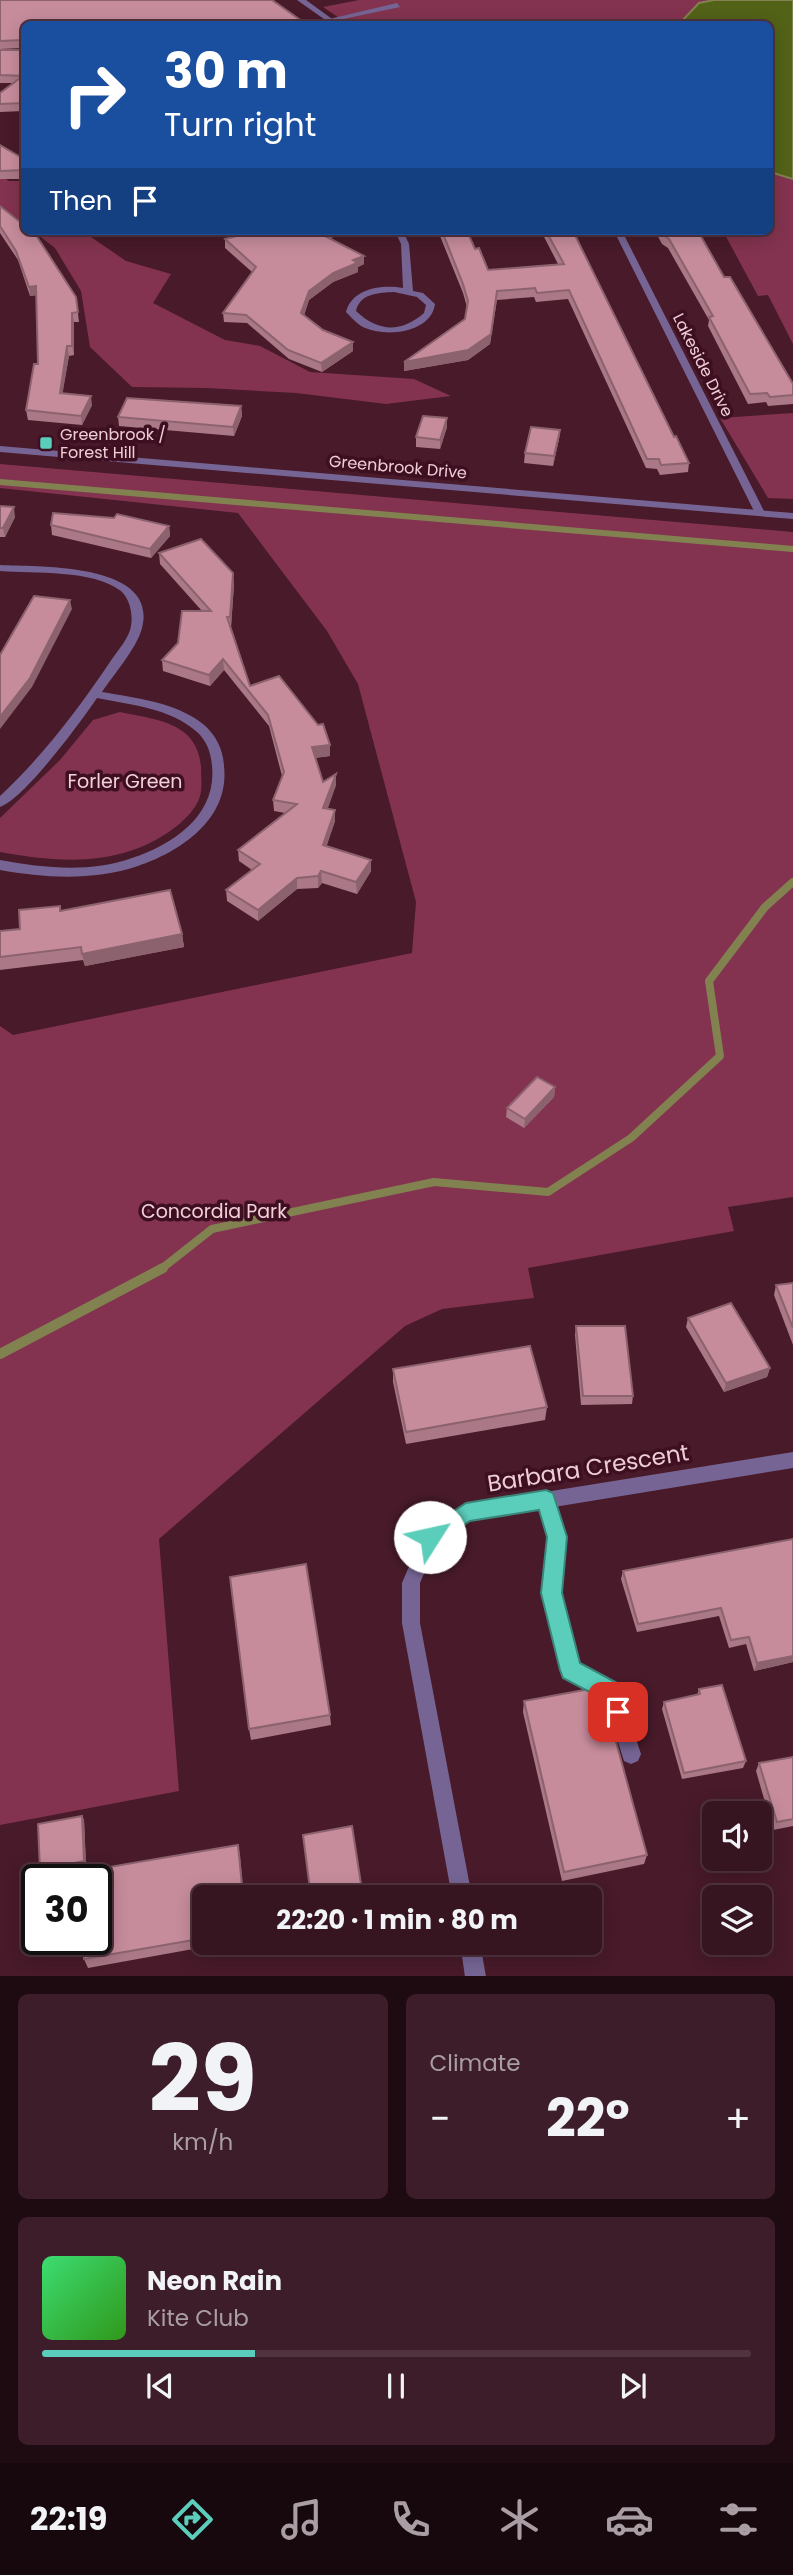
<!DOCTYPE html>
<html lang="en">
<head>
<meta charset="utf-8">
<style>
	body { margin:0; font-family:Poppins,sans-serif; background:#3d1d29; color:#f1f3f6; height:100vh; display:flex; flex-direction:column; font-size:26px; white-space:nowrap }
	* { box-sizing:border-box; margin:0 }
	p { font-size:23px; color:#aa9ea5 }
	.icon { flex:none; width:38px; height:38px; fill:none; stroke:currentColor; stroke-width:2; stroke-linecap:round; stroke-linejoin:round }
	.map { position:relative; height:1976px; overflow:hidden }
	.drawer { display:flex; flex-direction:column; gap:18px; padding:18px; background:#1e0b12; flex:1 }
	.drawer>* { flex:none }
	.banner { position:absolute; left:21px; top:21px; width:752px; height:214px; border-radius:10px; box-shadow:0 4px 18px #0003,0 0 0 2px #50333e; background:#1a4fa0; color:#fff; overflow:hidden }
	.buttons { position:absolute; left:702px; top:1801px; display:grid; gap:14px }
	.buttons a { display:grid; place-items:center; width:70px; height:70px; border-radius:10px; background:#361420; box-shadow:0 4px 18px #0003,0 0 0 2px #50333e; font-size:35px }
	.speed { position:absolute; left:21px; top:1864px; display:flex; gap:14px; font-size:35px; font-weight:700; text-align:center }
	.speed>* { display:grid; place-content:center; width:91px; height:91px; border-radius:50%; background:#361420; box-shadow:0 4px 18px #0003,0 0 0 2px #50333e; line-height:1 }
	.speed .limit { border:4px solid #111; border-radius:10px; background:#fff; color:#111 }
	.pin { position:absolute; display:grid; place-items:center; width:60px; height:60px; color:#fff; margin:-30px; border-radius:14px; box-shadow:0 4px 10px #0006 }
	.me { position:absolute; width:77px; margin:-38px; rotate:55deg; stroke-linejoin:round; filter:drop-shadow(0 0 5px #0008) }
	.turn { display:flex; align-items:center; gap:24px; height:147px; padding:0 28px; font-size:32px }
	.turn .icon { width:91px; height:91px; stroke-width:2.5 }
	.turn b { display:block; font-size:49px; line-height:60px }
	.then { display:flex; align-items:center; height:66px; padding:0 28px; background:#0003; gap:14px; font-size:26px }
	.big { font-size:52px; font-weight:700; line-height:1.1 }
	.drawer .tile { flex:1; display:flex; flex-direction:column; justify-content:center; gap:10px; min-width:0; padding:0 24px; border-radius:10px; background:#3d1d29 }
	.drawer .dial { align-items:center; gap:0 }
	.dial b { font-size:91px; line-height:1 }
	.song { display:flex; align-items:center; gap:21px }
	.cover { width:84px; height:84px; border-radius:10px; background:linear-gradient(135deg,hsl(140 70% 55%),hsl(110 70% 35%)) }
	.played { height:7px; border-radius:4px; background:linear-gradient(90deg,#5bcebb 30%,#50333e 30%) }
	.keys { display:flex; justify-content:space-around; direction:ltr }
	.heat { display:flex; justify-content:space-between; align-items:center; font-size:38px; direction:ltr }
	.drawer .tiles { flex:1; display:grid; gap:18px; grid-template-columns:1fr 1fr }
	.tile:last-child { grid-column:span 2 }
	.trip { position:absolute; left:192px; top:1885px; width:410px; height:70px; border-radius:10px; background:#361420; box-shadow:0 4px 18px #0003,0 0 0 2px #50333e; font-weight:700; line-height:70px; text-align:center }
	.dock { display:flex; height:112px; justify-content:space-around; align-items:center; background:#16080d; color:#aa9ea5 }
	.dock .icon { width:49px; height:49px }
	.dock .on { color:#5bcebb }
	.dock b { font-size:32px; color:#f1f3f6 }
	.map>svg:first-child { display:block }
</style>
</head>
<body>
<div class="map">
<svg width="793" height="1977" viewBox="0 0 793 1977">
	<rect width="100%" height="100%" fill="#481a2a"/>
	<g fill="#83334f">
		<path d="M359,0H793V344L768,295L758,296L723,231H770V24H348L323,7Z"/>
		<path d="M0,175L9,181H24V224L0,205Z"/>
		<path d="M33,231H89L91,237L126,261L171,274L153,303L225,340L260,346L310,372L414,379L451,396L386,404L296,393L207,388L132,387L90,347L81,291L55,248Z"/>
		<path d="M793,413V499L768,498L720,418Z"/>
		<path d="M0,464L793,532V1197L728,1207L734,1231L528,1268L534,1298L442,1309L405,1326L159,1539L179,1791L0,1825V1026L13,1035L412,953L416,902L358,684L327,631L238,513L0,488Z"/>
		<path d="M120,712C142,717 169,719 186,734C196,743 200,755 201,767C201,778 203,789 199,799C190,822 155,843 133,850C89,865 44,860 0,852V818L60,760L93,720Z"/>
	</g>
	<path fill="#526217" stroke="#818250" stroke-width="2" d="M714,0H793V179L770,172V24H679L699,3Z"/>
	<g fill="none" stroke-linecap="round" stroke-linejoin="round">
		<path stroke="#818250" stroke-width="6" d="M0,482L793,549"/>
		<path stroke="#818250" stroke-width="8" d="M160,1270L212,1229L434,1182L548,1192L631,1138L720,1056L709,981L765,907L793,882"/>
		<path stroke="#818250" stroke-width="10" d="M0,1354L163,1268"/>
		<g fill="#766594" fill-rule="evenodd">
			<path d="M397,3L400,7L329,22L325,20Z"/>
			<path d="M546,1491L552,1493L555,1499L566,1537L561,1593L579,1664L618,1685L641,1754L638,1761L631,1764L624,1761L604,1698L564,1677L562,1670L543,1593L548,1537L537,1499L540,1493Z"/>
		</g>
		<g fill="#766594" fill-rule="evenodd">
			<path d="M297,0H306L339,24H331Z"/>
			<path d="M395,231H403L409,244L413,291L423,293L435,304C431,333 386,338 363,327C357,324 351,317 346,312C352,288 383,284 403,288L401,244ZM394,292L417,297L426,305L424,313C401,333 378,332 356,311C360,293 379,293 394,292Z"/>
			<path d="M614,231H622L765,513L764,515H756Z"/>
			<path d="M0,565C38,567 159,562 142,628C137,648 114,674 102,692C136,698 175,702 203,724C216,735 223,749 224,766C230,818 182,851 138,866C93,881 45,878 0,870V860C43,868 90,873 132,858C174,844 217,815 212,766C211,753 207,741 197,732C170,708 132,705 97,698C81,722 24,799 0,807V796C44,755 79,708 112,659C119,649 129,638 131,626C133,615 130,599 121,591C92,569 35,574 0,571Z"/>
			<path d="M793,1452V1468L469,1521L437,1543L420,1583V1623L472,1897H452L402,1623V1583L424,1531L465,1505Z"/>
			<path d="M460,1942H480L486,1977H465Z"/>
		</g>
		<path fill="#766594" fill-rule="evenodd" d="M0,446L793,513V519L0,452Z"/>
	</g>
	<g fill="#aa7886">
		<path d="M0,0L24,24V111L0,112V93L13,83H0V50H23L24,48L0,49Z"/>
		<path d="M0,145L24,159V179H0Z"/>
		<path d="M0,206L76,297L79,322H74V355L69,356L62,394L92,405L82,425L28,420L26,410L38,364L37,295L30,296L18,260L0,233Z"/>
		<path d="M256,231H354L330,238L364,264L358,267V272L333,282L309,300L304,315L323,330L353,351L322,372L289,359L247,323L224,322L223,313L252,272L225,248V239Z"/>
		<path d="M438,231H467L475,249L488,270L558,264L541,231H573L674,437L689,463L688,472L660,475L657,469L646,468L568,299L536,302L534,297L497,300L490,344L468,360L404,371V362L465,319L467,307L463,293Z"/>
		<path d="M655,231H698L724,277L793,384V404L768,406L766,402L748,404L708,326L709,320L668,248L662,244Z"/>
		<path d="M241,406L242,416L234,436L119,426L118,417Z"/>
		<path d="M447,427L440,449L416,447V437Z"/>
		<path d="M560,430L559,439L553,466L524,463L525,453Z"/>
		<path d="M0,506L15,517L5,537H0Z"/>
		<path d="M51,525L169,526L170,536L151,558L52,535Z"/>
		<path d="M159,553L234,584L231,627L250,686L330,745V756L315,758L323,782L336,774V785L327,809L335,821L326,847L371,860V871L357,894L322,883L318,888L297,889L258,921L227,901L226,890L252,870L239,861L238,850L285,813L274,811L273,800L282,776L269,726L224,670L210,686L163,671L162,660L178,643L202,611L160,564Z"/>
		<path d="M60,906L61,910L182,934L184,947L85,966L83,960L0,970V931L20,929Z"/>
		<path d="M555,1087L554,1097L524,1128L506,1117L507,1108Z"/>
		<path d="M793,1283V1345L774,1295L776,1285Z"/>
		<path d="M688,1318L770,1368L767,1377L724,1392L686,1327Z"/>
		<path d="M576,1326L633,1396L632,1404L581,1405L575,1335Z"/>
		<path d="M393,1369L547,1407L545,1420L406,1444L393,1382Z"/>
		<path d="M793,1539V1662L754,1671L746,1644L729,1648L719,1616L637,1632L621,1579L623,1571Z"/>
		<path d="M699,1689L746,1761L743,1768L682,1779L662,1709L664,1702L697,1695Z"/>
		<path d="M524,1701L647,1855L644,1864L562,1881L523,1712Z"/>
		<path d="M330,1715L331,1725L251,1740L249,1729Z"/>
		<path d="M793,1757V1826L773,1830L756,1771L759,1763Z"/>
		<path d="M82,1816L84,1820L86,1865L41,1873L40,1870Z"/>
		<path d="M240,1855L205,1897V1942H232L88,1968L84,1959Z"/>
	</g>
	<g fill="#8b626d">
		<path d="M324,231H354L319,241V233Z"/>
		<path d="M364,256V264L358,267V272L333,282L309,300L302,322L301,313L309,291L333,273L353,260Z"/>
		<path d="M36,286L38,295L30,296L29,287Z"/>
		<path d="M497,291L490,344L468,360L404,371V362L468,350Z"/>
		<path d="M72,313L74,322V355L72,346Z"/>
		<path d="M353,342V351L322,372L321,363Z"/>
		<path d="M67,346L69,356L61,403L60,393Z"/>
		<path d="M91,396L92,405L82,425L81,416Z"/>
		<path d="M241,406L242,416L234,436L233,427Z"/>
		<path d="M447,418V427L440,449V440Z"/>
		<path d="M560,430L559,439L553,466L554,456Z"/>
		<path d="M14,507L15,517L5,537L3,528Z"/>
		<path d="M169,526L170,536L151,558L150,549Z"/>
		<path d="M233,573L234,584L231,628L230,617Z"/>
		<path d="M70,600L72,609L32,687L0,729V717Z"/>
		<path d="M223,659L224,670L210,686L209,675Z"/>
		<path d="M330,745V756L313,758L312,747Z"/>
		<path d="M336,774V785L324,820L323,808Z"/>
		<path d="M335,810V821L323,857V845Z"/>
		<path d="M371,860V871L357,894L356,882Z"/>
		<path d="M321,871L322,883L318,888V876Z"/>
		<path d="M297,878V889L258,921V910Z"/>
		<path d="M182,934L184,947L85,966L82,954Z"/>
		<path d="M555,1087L554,1097L524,1128L525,1119Z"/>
		<path d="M770,1368L767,1377L724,1392L726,1383Z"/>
		<path d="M793,1656V1662L754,1671L757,1663Z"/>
		<path d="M82,1816L84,1820L86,1865L84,1861Z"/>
		<path d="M238,1845L240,1855L244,1897H243Z"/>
	</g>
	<g fill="#c68c9c" stroke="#8b626d" stroke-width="2">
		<path d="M0,0H272L306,24H24V45L23,40L0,41Z"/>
		<path d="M24,48V103L0,104V93L23,76L0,75V50H23Z"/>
		<path d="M0,145L24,159V170L0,171Z"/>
		<path d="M0,206L24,225V231H32L34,232L76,297L78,312L72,313V346H67L60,393L91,396L81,416L26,410L34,364H38L36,286L29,287L16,251L0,226Z"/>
		<path d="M256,231H324L319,233L364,256L353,260L357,263L333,273L309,291L301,313L323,330L353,342L321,363L288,350L246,315L223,313L256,267L225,239Z"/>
		<path d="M442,231H467L475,249L479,248L488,270L564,264L546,231H573L674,437L676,436L689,463L661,465L659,459H647L569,290L537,293L535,288L497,291L491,334L468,350L404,362L465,319L468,301L463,284Z"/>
		<path d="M661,231H698L724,277H730L793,384V395L770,397L767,393L750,394L709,317L713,316L669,239L663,235Z"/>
		<path d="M127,398L241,406L233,427L118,417Z"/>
		<path d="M423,416L447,418L440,440L416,437Z"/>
		<path d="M531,427L560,430L554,456L525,453Z"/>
		<path d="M0,506L14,507L3,528H0Z"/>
		<path d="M53,513L114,518L117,514L169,526L150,549L51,525Z"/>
		<path d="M201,539L233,573L230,617H227L250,686L279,676L318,725L323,724L330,745L312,747L323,782L336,774L323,808L335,810L323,845L371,860L356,882L321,871L318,876L297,878L258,910L226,890L260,864L238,850L297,804L273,800L284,772L268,715L223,659L209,675L162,660L178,643L182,611H211L159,553Z"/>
		<path d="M34,596L70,600L30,678L0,717V655Z"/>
		<path d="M170,890L182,934L82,954L81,947L0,957V931L20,929L19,910L60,906V911Z"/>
		<path d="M537,1077L555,1087L525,1119L507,1108Z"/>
		<path d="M793,1283V1328L776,1285Z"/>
		<path d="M731,1303L770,1368L726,1383L688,1318Z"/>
		<path d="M576,1326H625L633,1396H583Z"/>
		<path d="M530,1346L547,1407L406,1432L393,1369Z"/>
		<path d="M793,1539V1656L757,1663L749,1637L731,1640L721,1608L638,1624L623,1571Z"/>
		<path d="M306,1564L330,1715L249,1729L230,1577Z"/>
		<path d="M722,1685L746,1761L684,1773L664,1702L700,1694L699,1689Z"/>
		<path d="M601,1687L647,1855L564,1872L524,1701Z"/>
		<path d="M793,1757V1819L777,1822L759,1763Z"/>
		<path d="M82,1816L84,1861L40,1870L38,1824Z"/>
		<path d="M352,1826L363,1897H311L303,1835Z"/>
		<path d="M238,1845L243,1897H205V1938L84,1959L83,1939H96V1880H80V1872Z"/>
	</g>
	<path fill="#5bcebb" stroke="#3b867a" stroke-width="2" d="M546,1490L553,1493L567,1537L562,1593L580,1663L619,1684L629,1712L625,1720L618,1723L610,1720L603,1699L563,1678L560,1670L541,1593L547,1537L539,1510L470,1521L430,1547L423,1544L420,1537L423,1531L466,1503Z"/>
	<rect fill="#5bcebb" stroke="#3d0f20" stroke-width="2.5" x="39" y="436" width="14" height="14" rx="3.5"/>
	<g text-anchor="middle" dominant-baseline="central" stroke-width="7" stroke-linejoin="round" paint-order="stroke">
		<g font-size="16" fill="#eeced6" stroke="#3d0f20">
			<text transform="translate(703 365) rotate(63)">Lakeside Drive</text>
			<text transform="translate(398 467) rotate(5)">Greenbrook Drive</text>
		</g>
		<g font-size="16" fill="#eeced6" stroke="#3d0f20" text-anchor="start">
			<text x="60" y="434">Greenbrook /<tspan x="60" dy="18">Forest Hill</tspan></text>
		</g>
		<g font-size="19" fill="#f3d1da" stroke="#3d0f20">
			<text x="125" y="781">Forler Green</text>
			<text x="214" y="1211">Concordia Park</text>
		</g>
		<g font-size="23" fill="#eeced6" stroke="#3d0f20">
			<text transform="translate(588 1468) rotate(-9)">Barbara Crescent</text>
		</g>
	</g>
</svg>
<div class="buttons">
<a><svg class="icon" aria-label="sound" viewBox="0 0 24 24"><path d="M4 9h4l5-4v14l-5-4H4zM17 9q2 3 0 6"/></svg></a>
<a><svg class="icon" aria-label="layers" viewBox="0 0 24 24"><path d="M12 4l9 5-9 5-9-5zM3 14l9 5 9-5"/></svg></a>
</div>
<div class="speed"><div class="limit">30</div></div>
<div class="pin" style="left:618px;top:1712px;background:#d93025"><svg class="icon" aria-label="arrive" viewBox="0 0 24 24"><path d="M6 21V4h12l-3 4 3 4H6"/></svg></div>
<svg class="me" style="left:430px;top:1537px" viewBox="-20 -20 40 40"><circle r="19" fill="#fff"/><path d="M0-13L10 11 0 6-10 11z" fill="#5bcebb"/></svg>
<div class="trip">22:20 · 1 min · 80 m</div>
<div class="banner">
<div class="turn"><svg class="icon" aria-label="right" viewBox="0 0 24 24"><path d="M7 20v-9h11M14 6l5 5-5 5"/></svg><div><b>30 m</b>Turn right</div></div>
<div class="then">Then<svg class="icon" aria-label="arrive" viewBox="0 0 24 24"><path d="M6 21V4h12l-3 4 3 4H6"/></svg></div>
</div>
</div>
<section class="drawer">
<div class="tiles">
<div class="tile dial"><b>29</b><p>km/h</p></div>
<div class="tile"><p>Climate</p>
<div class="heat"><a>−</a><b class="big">22°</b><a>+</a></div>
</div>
<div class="tile">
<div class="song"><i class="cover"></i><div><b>Neon Rain</b><p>Kite Club</p></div></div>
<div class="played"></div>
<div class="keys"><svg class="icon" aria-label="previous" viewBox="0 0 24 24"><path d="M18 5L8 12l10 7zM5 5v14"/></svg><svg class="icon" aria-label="pause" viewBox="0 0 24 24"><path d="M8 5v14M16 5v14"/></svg><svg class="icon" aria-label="next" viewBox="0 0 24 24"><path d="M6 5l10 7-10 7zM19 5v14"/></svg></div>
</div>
</div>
</section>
<nav class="dock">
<b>22:19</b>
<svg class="icon on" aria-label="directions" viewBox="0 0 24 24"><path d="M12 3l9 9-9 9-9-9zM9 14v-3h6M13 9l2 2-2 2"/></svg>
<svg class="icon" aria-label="music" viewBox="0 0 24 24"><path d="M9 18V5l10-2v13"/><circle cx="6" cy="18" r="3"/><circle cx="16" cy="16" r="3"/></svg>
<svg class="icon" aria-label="phone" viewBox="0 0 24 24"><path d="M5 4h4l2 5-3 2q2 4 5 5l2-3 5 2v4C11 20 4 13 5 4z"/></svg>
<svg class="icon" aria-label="climate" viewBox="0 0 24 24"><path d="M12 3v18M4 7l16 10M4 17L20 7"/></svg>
<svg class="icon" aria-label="car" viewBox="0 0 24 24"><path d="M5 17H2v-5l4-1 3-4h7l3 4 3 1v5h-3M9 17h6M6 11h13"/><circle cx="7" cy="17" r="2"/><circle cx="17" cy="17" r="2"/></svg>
<svg class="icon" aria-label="filters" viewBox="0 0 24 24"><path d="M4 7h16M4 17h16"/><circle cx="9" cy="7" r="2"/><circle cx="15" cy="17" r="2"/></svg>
</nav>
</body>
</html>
